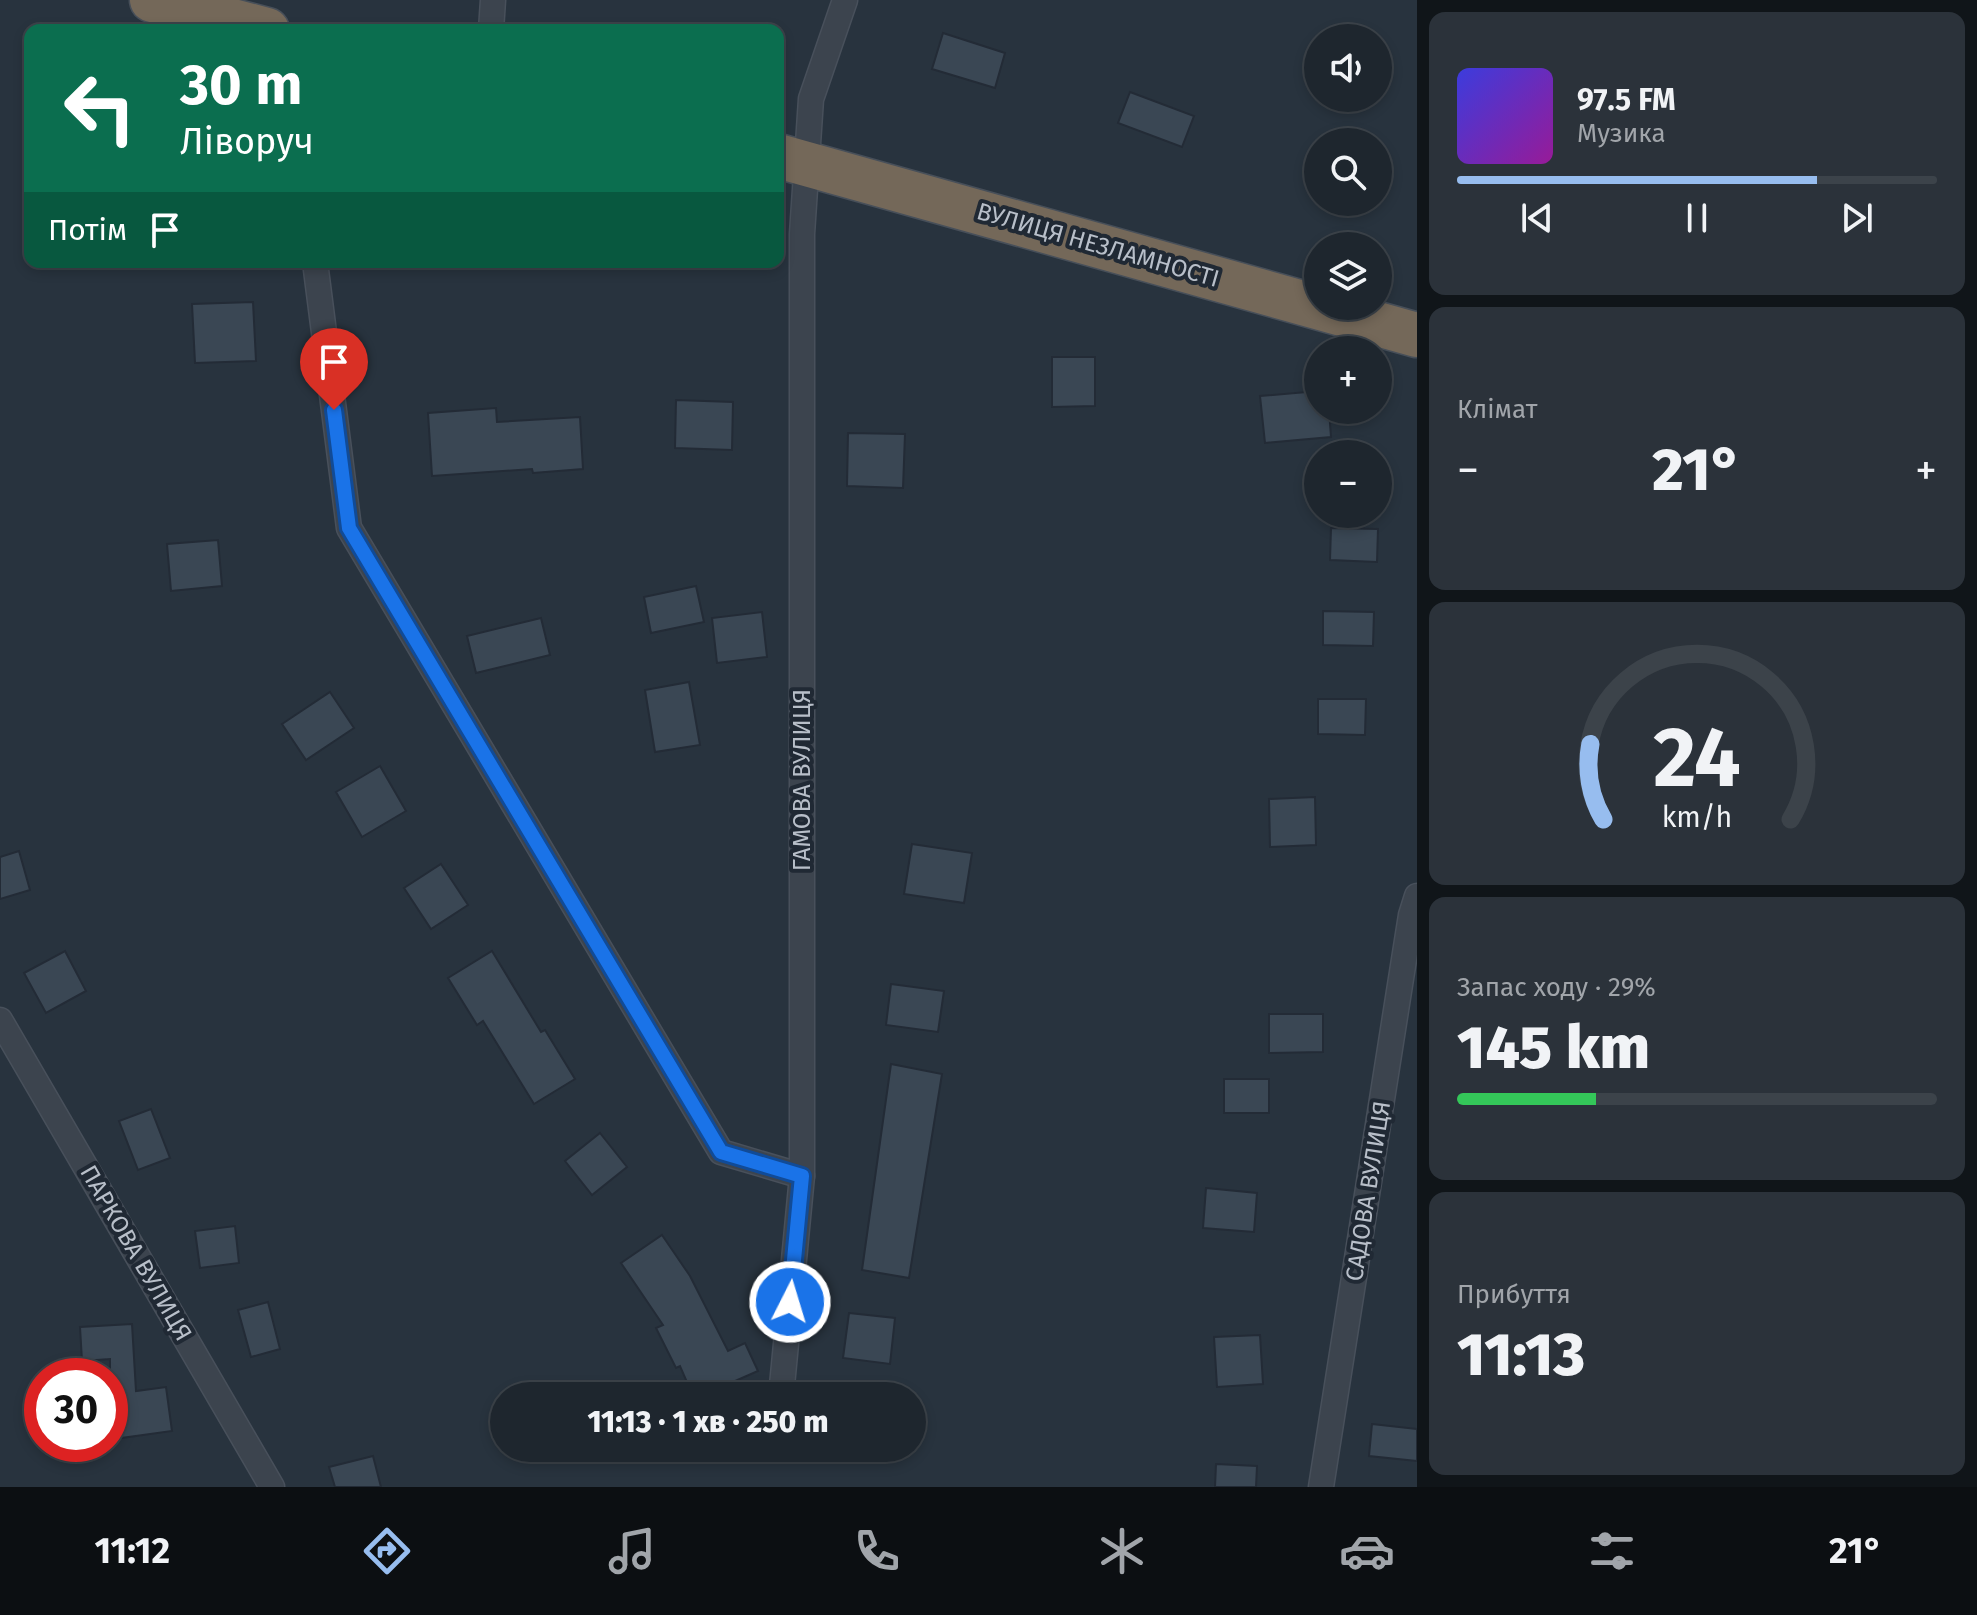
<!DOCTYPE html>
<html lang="uk">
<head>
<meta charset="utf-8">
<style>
	body { margin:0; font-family:"Fira Sans",sans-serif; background:#2b323a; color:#f1f3f6; height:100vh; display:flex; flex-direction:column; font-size:30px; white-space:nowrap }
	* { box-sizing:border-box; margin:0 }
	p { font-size:26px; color:#a1a5aa }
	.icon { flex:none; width:44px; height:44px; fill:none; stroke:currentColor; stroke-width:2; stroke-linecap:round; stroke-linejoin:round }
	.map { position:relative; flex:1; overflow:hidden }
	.drawer { display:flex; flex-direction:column; gap:12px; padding:12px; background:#101519; width:560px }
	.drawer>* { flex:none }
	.hud { position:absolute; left:24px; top:24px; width:760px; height:244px; border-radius:16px; box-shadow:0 4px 12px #0003,0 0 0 2px #3c434a; background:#0b6e4f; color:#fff; overflow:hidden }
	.tools { position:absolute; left:1304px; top:24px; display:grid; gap:16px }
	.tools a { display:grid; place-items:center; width:88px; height:88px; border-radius:50%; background:#1e262e; box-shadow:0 4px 12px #0003,0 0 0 2px #3c434a; font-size:40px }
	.speed { position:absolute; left:24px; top:1358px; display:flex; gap:16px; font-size:40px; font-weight:700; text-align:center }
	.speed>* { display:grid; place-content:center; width:104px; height:104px; border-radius:50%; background:#1e262e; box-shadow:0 4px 12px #0003,0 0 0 2px #3c434a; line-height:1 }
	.speed .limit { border:12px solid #d22; background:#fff; color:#111 }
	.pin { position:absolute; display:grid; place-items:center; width:68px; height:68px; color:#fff; margin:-82px -34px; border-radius:50% 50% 50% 0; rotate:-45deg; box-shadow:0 0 8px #0007 }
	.pin .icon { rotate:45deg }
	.me { position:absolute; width:88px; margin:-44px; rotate:5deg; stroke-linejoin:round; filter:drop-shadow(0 0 6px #0008) }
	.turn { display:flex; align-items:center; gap:28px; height:168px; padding:0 24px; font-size:36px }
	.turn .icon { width:104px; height:104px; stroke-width:2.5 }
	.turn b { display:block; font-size:56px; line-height:68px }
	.then { display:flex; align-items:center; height:76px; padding:0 24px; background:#0003; gap:16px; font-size:30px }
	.big { font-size:60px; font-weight:800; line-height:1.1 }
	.drawer .widget { flex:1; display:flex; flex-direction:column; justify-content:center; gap:12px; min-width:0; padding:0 28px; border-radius:16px; background:#2b323a }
	.drawer .dial { align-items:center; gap:0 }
	.dial svg { height:208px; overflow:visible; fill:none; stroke:#3c434a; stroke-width:7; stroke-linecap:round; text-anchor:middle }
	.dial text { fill:#f1f3f6; stroke:none }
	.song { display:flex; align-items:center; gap:24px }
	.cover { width:96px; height:96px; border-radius:12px; background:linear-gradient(135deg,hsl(240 70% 55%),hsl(300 70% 35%)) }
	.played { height:8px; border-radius:4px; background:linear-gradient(90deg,#97bdef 75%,#3c434a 75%) }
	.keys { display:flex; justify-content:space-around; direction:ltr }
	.heat { display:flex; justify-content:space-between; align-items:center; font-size:44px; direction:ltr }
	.charge { height:12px; border-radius:6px; background:linear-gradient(90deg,#34c759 29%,#3c434a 0) }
	.trip { position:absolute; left:490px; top:1382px; width:436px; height:80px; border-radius:40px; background:#1e262e; box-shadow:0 4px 12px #0003,0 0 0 2px #3c434a; font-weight:800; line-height:80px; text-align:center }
	.dock { display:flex; height:128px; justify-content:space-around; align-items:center; background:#0c0f12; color:#a1a5aa }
	.dock .icon { width:56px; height:56px }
	.dock .active { color:#97bdef }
	.dock b { font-size:36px; color:#f1f3f6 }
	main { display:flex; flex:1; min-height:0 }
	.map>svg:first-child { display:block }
</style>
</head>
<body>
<main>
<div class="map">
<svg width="1417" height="1487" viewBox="0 0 1417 1487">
	<rect width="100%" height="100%" fill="#28333e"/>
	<g fill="#3a4754" stroke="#232b36" stroke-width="2">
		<path d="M943,33L1005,53L995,88L932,69Z"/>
		<path d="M1130,92L1194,116L1182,147L1118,123Z"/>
		<path d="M253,302L256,361L195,363L192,304Z"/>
		<path d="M1052,357H1095V406L1052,407Z"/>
		<path d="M1318,391V410H1329L1331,437L1265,443L1260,396Z"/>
		<path d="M676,400L733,402L732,450L675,448Z"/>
		<path d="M496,408L497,422L580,417L583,469L533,473L532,469L432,476L428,413Z"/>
		<path d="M848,433L905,434L903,488L847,486Z"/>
		<path d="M1331,528L1378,529L1377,562L1330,560Z"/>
		<path d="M218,540L222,586L171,591L167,544Z"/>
		<path d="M696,586L704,622L651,633L644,597Z"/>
		<path d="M1323,611L1374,612L1373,646L1323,645Z"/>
		<path d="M762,612L767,657L717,663L712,618Z"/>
		<path d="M541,618L550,655L476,673L467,636Z"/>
		<path d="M689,682L700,745L655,752L645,690Z"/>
		<path d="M330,692L354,728L306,760L282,724Z"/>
		<path d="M1318,699H1366L1365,735L1318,734Z"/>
		<path d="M380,766L406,811L362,837L336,792Z"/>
		<path d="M1315,797L1316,845L1270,847L1269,799Z"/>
		<path d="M912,844L972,853L964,903L904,894Z"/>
		<path d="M19,851L30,890L0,899V857Z"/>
		<path d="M441,864L468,905L431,929L404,888Z"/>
		<path d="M65,951L86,991L46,1013L24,973Z"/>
		<path d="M492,951L541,1032L545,1030L575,1079L534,1104L483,1021L477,1025L448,978Z"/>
		<path d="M891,984L944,991L938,1032L886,1025Z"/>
		<path d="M1269,1014H1323V1052L1269,1053Z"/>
		<path d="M891,1064L942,1074L909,1278L862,1270Z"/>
		<rect x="1224" y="1079" width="45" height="34"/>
		<path d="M151,1109L170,1158L138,1170L119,1121Z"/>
		<path d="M600,1133L627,1167L592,1195L565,1161Z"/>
		<path d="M1206,1188L1257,1193L1254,1232L1203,1228Z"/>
		<path d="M235,1226L239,1263L200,1268L195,1231Z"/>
		<path d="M662,1235L690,1276L728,1351L745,1343L758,1371L701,1396H693L680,1366L676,1368L656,1328L663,1325L621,1263Z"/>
		<path d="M268,1302L280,1349L251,1357L238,1310Z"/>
		<path d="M849,1313L895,1318L890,1364L843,1358Z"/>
		<path d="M132,1324L136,1391L166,1387L172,1431L114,1439L110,1408V1359L82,1361L80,1327Z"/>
		<path d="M1260,1335L1263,1384L1217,1387L1214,1337Z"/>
		<path d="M1372,1424L1417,1429V1461L1369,1456Z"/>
		<path d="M373,1456L381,1487H335L329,1467Z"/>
		<path d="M1216,1464L1257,1466L1256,1487H1215Z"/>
	</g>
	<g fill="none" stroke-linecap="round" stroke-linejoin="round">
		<defs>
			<g id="street">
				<path d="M491,30L493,0"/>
				<path d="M315,262L349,528L721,1152L802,1176"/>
				<path d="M0,1020L272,1487"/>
				<path d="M781,1396L802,1176V234L811,99L845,0"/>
				<path d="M1321,1487L1411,915L1417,896"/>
			</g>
			<g id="highway">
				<path d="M152,0L267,30"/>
				<path d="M778,156L1417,335"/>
			</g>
		</defs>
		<use href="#street" stroke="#48505b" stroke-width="27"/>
		<use href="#highway" stroke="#474f59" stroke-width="47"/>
		<use href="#street" stroke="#3c444e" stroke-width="24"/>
		<use href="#highway" stroke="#746859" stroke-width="44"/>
	</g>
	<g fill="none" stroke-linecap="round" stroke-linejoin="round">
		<defs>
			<path id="route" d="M334,410L349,528L721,1152L802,1176L790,1302"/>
		</defs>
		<use href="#route" stroke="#114b97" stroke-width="20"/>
		<use href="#route" stroke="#1a73e8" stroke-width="14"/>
	</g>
	<g text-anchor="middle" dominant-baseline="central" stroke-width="8" stroke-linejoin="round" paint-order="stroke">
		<g font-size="24" fill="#b8bfc9" stroke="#202934">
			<text transform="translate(1098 245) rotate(16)">ВУЛИЦЯ НЕЗЛАМНОСТІ</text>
			<text transform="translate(802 780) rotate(-90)">ГАМОВА ВУЛИЦЯ</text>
			<text transform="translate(1368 1191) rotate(-81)">САДОВА ВУЛИЦЯ</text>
			<text transform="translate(136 1253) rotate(60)">ПАРКОВА ВУЛИЦЯ</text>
		</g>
	</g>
</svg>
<div class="tools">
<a><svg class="icon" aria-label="sound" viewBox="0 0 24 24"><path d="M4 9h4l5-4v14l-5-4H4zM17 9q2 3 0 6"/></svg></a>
<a><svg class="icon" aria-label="search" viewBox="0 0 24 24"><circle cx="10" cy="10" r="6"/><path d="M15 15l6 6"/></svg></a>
<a><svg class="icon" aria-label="layers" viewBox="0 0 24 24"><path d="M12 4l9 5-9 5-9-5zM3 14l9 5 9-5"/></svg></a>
<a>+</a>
<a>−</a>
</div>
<div class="speed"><div class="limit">30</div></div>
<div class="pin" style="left:334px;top:410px;background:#d93025"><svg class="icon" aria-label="arrive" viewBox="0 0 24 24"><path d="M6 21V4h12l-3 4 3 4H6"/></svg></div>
<svg class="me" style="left:790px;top:1302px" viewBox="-20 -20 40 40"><circle r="17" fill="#1a73e8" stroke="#fff" stroke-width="3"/><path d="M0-11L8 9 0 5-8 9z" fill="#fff"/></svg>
<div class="trip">11:13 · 1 хв · 250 m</div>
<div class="hud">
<div class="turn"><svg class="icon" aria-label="left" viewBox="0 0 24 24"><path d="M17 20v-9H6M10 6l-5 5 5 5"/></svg><div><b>30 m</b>Ліворуч</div></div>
<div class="then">Потім<svg class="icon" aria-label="arrive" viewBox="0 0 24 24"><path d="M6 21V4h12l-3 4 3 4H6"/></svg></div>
</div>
</div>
<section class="drawer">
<div class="widget">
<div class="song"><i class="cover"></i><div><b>97.5 FM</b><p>Музика</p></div></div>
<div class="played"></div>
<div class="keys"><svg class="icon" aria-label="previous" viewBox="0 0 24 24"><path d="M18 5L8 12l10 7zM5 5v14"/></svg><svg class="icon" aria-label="pause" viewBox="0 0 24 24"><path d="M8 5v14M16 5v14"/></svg><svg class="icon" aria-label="next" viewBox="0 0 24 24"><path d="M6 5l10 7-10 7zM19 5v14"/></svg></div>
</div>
<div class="widget"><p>Клімат</p>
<div class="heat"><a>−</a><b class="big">21°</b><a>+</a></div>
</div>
<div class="widget dial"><svg viewBox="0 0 100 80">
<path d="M14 69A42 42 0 1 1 86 69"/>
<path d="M14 69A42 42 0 0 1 9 40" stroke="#97bdef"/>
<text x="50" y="56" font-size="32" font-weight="700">24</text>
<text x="50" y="72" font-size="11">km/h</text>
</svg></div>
<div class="widget"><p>Запас ходу · 29%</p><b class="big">145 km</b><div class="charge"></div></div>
<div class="widget"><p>Прибуття</p><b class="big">11:13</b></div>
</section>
</main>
<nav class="dock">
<b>11:12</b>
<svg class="icon active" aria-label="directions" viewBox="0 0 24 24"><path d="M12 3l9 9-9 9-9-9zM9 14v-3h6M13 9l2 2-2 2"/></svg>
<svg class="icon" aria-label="music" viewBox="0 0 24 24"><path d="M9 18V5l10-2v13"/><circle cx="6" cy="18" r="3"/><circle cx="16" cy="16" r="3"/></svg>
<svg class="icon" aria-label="phone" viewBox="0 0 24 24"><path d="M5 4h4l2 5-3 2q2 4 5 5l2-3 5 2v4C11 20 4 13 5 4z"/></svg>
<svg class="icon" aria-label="climate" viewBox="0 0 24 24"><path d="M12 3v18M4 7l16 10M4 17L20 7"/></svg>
<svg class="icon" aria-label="car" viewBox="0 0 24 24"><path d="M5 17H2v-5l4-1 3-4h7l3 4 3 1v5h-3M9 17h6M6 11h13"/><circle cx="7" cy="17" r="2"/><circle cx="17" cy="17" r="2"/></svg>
<svg class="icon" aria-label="filters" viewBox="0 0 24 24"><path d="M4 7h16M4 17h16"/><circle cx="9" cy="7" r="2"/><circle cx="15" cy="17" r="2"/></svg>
<b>21°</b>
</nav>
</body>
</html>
